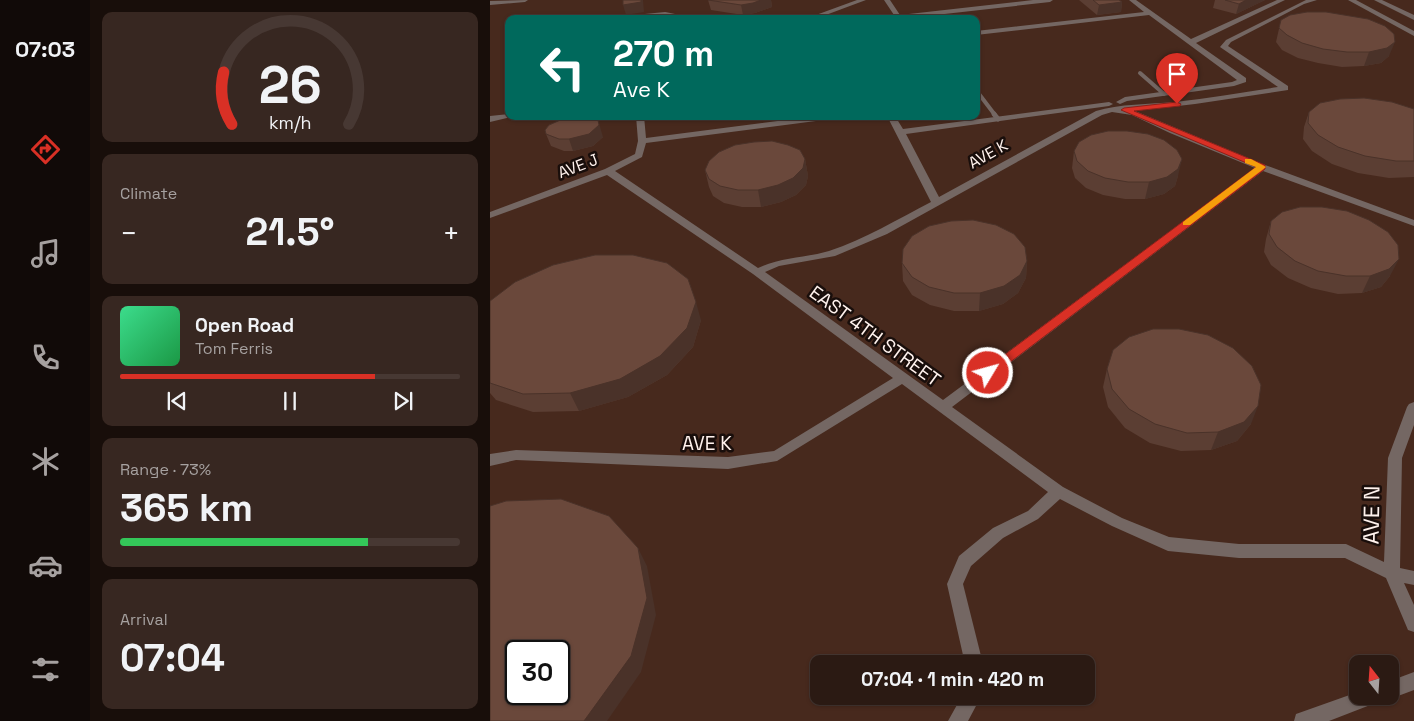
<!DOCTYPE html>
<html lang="en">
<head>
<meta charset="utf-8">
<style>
	body { margin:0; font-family:"Space Grotesk",sans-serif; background:#372721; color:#f1f3f6; height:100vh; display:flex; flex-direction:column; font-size:19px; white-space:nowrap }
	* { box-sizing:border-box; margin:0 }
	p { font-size:16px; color:#a6a1a0 }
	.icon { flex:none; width:28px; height:28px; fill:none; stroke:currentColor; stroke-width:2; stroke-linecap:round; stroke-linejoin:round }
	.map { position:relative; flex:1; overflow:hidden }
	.panel { display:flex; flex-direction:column; gap:12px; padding:12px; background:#180e0a; width:400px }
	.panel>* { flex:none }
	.hud { position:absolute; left:15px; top:15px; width:475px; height:105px; border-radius:10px; box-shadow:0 1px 4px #0004,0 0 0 1px #473833; background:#00695c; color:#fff; overflow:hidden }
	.needle { width:32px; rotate:343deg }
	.fabs { position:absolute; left:859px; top:655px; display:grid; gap:10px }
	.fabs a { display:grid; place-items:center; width:50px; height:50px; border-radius:10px; background:#2b1a13; box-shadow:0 1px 4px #0004,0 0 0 1px #473833; font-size:25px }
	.speed { position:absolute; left:15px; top:640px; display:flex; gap:10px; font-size:25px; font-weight:700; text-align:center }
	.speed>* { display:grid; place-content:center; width:65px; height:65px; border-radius:50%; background:#2b1a13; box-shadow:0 1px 4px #0004,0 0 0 1px #473833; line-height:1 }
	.speed .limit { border:2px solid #111; border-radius:8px; background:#fff; color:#111 }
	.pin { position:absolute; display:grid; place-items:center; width:42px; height:42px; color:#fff; margin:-51px -21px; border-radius:50% 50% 50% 0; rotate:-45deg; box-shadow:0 0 5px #0007 }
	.pin .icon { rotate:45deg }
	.me { position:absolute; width:55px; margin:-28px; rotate:53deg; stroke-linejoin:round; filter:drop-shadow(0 0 4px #0008) }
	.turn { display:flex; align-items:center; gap:18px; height:105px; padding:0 25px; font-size:22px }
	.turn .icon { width:65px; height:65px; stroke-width:2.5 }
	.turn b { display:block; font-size:35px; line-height:42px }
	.big { font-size:38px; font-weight:800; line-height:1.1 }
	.panel .widget { flex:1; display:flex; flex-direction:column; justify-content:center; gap:8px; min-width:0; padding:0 18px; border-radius:10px; background:#372721 }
	.panel .dial { align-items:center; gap:0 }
	.dial svg { height:130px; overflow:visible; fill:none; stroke:#473833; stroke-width:7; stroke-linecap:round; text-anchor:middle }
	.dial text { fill:#f1f3f6; stroke:none }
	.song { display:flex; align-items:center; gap:15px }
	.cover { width:60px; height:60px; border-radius:8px; background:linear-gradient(135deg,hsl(150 70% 55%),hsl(140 70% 35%)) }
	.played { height:5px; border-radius:2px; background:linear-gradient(90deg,#d93025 75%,#473833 75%) }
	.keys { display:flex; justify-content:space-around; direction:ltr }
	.heat { display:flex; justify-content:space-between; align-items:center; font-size:28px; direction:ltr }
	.charge { height:8px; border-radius:4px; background:linear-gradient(90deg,#34c759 73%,#473833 0) }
	.trip { position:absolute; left:320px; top:655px; width:285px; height:50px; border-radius:10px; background:#2b1a13; box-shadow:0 1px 4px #0004,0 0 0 1px #473833; font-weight:800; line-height:50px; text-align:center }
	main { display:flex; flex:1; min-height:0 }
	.tab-bar { display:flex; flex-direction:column; width:90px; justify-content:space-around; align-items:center; background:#110a08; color:#a6a1a0 }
	.tab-bar .icon { width:35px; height:35px }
	.tab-bar .on { color:#d93025 }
	.tab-bar b { font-size:22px; color:#f1f3f6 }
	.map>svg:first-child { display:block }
</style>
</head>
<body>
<main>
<nav class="tab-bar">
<b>07:03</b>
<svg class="icon on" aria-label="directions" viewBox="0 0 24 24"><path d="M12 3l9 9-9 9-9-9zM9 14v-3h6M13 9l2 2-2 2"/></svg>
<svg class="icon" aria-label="music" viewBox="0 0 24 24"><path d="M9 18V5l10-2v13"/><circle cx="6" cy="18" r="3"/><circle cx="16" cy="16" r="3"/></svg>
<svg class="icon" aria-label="phone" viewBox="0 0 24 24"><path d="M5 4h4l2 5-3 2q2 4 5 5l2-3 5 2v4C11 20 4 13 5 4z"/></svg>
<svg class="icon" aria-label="climate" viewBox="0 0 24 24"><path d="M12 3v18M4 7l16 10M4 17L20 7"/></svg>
<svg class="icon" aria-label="car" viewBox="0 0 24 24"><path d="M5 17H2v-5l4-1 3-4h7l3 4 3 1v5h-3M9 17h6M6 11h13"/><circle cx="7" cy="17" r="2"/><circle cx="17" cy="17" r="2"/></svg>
<svg class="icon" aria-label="filters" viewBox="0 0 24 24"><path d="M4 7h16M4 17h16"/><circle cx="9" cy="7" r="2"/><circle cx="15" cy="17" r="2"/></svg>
</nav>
<section class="panel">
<div class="widget dial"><svg viewBox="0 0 100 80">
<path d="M14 69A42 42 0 1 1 86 69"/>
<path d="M14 69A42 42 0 0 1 9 37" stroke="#d93025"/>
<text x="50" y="56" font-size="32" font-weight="700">26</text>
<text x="50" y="72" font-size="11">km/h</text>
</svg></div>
<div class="widget"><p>Climate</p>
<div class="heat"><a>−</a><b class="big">21.5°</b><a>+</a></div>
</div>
<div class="widget">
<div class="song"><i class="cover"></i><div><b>Open Road</b><p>Tom Ferris</p></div></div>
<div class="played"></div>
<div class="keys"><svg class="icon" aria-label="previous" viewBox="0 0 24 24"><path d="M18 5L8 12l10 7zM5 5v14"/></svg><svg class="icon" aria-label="pause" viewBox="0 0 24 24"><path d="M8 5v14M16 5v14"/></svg><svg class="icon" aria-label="next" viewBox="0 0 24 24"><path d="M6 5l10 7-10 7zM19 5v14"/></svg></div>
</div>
<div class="widget"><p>Range · 73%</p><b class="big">365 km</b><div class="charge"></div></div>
<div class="widget"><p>Arrival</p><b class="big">07:04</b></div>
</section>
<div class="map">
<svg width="924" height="721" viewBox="0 0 924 721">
	<rect width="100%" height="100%" fill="#392219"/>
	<path fill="#47291d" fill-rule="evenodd" d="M0,0H924V721H0ZM19,19H486V116H19ZM26,651H69V694H26ZM329,664H596V696H329ZM868,664H900V696H868Z"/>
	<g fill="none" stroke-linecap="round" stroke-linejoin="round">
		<g stroke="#746763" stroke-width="4">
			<path d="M145,17L175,14L199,19"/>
			<path d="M650,73L674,94"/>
			<path d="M486,90L505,115"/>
		</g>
		<path stroke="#746763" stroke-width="5" d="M504,114L508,119"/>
		<g fill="#746763" fill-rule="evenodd">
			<path d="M38,0L35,2L0,5V1Z"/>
			<path d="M367,0H376L325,19H315Z"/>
			<path d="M394,0H400L410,15L543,0H563L560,2L410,19H387L404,15Z"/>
			<path d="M639,0H646L701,39L787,0H795L706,43L756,78V82L744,86L637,101L630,104L626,102L635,97L742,82L747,80L659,15L486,35V31L654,12Z"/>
			<path d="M816,0H827L814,4L741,42L738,46L798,86V90L705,104L645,111L775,165L924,220V226L773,171L462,407L573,487L632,518L679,537L749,544H856L894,562L898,458L917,407L919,404L924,402V425L912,458L910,568L924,571V585L914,583L924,605V632L918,630L896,578L855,558H749L678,551L622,526L570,499L548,519L513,538L481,566L473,584L493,664H475L457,584L469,556L503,528L538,511L558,492L412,384L287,461L238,469L26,460L0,466V454L26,450L238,457L284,451L403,378L263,274L117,175L0,218V212L115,169L145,154L148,141L146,116H154L156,138L327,116H353L349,118L156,143L152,157L125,171L268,268C291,257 315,258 339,251C375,239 408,219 441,202L397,116H405L413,129L619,102L623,104L619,106L416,134L449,197L606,111C628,104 661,104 685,102C720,98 754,92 788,87L730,47L736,40ZM622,112L642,115L680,133L765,168L453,400L275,272L289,266L345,256L397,234L612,115Z"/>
			<path d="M858,0H866L924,31V36Z"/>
			<path d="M19,114V116H25L0,122V116Z"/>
			<path d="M924,672V690L900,699L894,696H900V681Z"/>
			<path d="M868,692V696H891L888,702L839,721H804L806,714Z"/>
			<path d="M469,696H487L486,706L478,721H458L468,703Z"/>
		</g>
		<path fill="#746763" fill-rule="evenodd" d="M884,0H892L924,15V20Z"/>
	</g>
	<g fill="#5b3e33">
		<path d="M218,0H281L282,7L265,13L253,15L221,10Z"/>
		<path d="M589,0H629L632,2L631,12L607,15Z"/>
		<path d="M725,0H775L746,14L723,8Z"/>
		<path d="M791,20L899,56L891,63L874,66L852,67L828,63L808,58L792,50L786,42Z"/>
		<path d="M924,109V177L899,178L868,173L842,164L822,151L813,139L814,127L819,112Z"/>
		<path d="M56,134L113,137L103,146L83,151H74L61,146Z"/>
		<path d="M584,151L688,176L685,186L674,194L655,199H635L613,195L596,188L585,178L582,168Z"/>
		<path d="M315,159L318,176L316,185L306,195L291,202L271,207H252L234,203L223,196L219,187L215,170Z"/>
		<path d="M781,221L900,276L891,287L872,293L848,294L821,288L798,278L781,265L774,252L776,239Z"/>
		<path d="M537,261L536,278L528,293L513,304L489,311H464L440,305L422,295L413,281L412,263Z"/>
		<path d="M0,301L211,320L203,347L177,375L138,397L89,411L43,412L6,400L0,393Z"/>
		<path d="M617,369L761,424L747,441L721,450L691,451L660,443L635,428L618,407L613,387Z"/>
	</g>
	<g fill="#4a3229">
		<path d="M151,0H153L154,12L136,15L133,5Z"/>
		<path d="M271,0H281L282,7L265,13L253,15L251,5Z"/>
		<path d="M756,0H775L746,14L749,4Z"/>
		<path d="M632,2L631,12L607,15L609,5Z"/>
		<path d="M905,42L899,56L891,63L874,66L879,52Z"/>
		<path d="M108,120L113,137L103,146L83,151L79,139Z"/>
		<path d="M315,159L318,176L316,185L306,195L291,202L271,207L268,190Z"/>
		<path d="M692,159L688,176L685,186L674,194L655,199L659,182Z"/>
		<path d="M909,259L900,276L891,287L872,293L880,276Z"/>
		<path d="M537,261L536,278L528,293L513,304L489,311L490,293Z"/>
		<path d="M206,302L211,320L203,347L177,375L138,397L89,411L80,393Z"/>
		<path d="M768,406L761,424L747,441L721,450L728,432Z"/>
		<path d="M148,548L157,566L166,615L151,672L117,721H94Z"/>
	</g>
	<g fill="#6a483b" stroke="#4a3229" fill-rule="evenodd">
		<path d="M133,0H151V2L133,5Z"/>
		<path d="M218,0H271L263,3L251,5Z"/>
		<path d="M603,0H629L632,2L609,5Z"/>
		<path d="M735,0H756L749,4Z"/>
		<path d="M817,12H836L878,19L895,26L904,34L905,42L897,48L879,52H857L833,49L812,43L797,35L789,28L791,20L800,15Z"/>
		<path d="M874,98L902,102L924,109V161H906L875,156L848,147L828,135L818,123L819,112L830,103L850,99Z"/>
		<path d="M91,116H96L108,120L109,125L99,134L79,139H69L56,134L55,130L59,125L75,118Z"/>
		<path d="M618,131H637L658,134L674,140L687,150L692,159L688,169L677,177L659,182H638L615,178L598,171L587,161L584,151L589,142L601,135Z"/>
		<path d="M282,141L298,145L310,150L315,159L313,168L303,178L288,185L268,190H248L230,186L219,179L215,170L219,161L229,152L245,145L264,142Z"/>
		<path d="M810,207H832L857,211L879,220L898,232L908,245L909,259L899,269L880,276H856L828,271L805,261L787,247L779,234L781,221L792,212Z"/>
		<path d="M483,220L506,225L524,234L535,247L537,261L530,275L514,286L490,293H464L439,287L422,277L412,263L413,249L422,236L439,226L461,221Z"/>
		<path d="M105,255H143L177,263L198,279L206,302L197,328L170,356L130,379L80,393L33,394L0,383V301L25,282L63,265Z"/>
		<path d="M663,329H689L718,335L743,348L762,366L771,385L768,406L754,422L728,432L697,433L665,424L639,409L622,389L617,369L623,350L639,337Z"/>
		<path d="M71,499L119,516L148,548L157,598L141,656L94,721H0V506L16,501ZM26,651H69V694H26Z"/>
	</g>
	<path fill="#d93025" stroke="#8d1f18" d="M687,102L691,104L690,106L644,111L775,165V169L502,376H494L492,373L494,370L766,167L631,110L634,108Z"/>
	<path fill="#f59e0b" d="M755,159H761L776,167L700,225H693V222L766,167L755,163Z"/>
	<g text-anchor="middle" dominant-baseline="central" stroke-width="5" stroke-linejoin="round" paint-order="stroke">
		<g font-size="16" fill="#fff2ed" stroke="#190e0b">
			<text transform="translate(498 154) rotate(-29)">AVE K</text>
			<text transform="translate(88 166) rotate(-21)">AVE J</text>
		</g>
		<g font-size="19" fill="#fff2ed" stroke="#190e0b">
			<text transform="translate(385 336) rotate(36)">EAST 4TH STREET</text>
			<text x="217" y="443">AVE K</text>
		</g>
		<g font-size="22" fill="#fff2ed" stroke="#190e0b">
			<text transform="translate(881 515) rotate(-89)">AVE N</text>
		</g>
	</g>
</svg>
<div class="fabs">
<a><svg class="needle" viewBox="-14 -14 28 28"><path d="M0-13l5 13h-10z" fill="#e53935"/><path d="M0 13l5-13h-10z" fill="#a6a1a0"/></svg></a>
</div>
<div class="speed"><div class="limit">30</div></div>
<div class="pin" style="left:687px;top:104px;background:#d93025"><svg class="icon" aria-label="arrive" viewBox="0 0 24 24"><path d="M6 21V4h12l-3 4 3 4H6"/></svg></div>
<svg class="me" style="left:498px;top:373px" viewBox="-20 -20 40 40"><circle r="17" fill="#d93025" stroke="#fff" stroke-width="3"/><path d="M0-11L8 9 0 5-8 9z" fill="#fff"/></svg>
<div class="trip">07:04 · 1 min · 420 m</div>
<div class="hud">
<div class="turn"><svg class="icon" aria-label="left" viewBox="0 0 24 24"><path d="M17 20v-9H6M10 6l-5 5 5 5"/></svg><div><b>270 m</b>Ave K</div></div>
</div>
</div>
</main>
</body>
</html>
